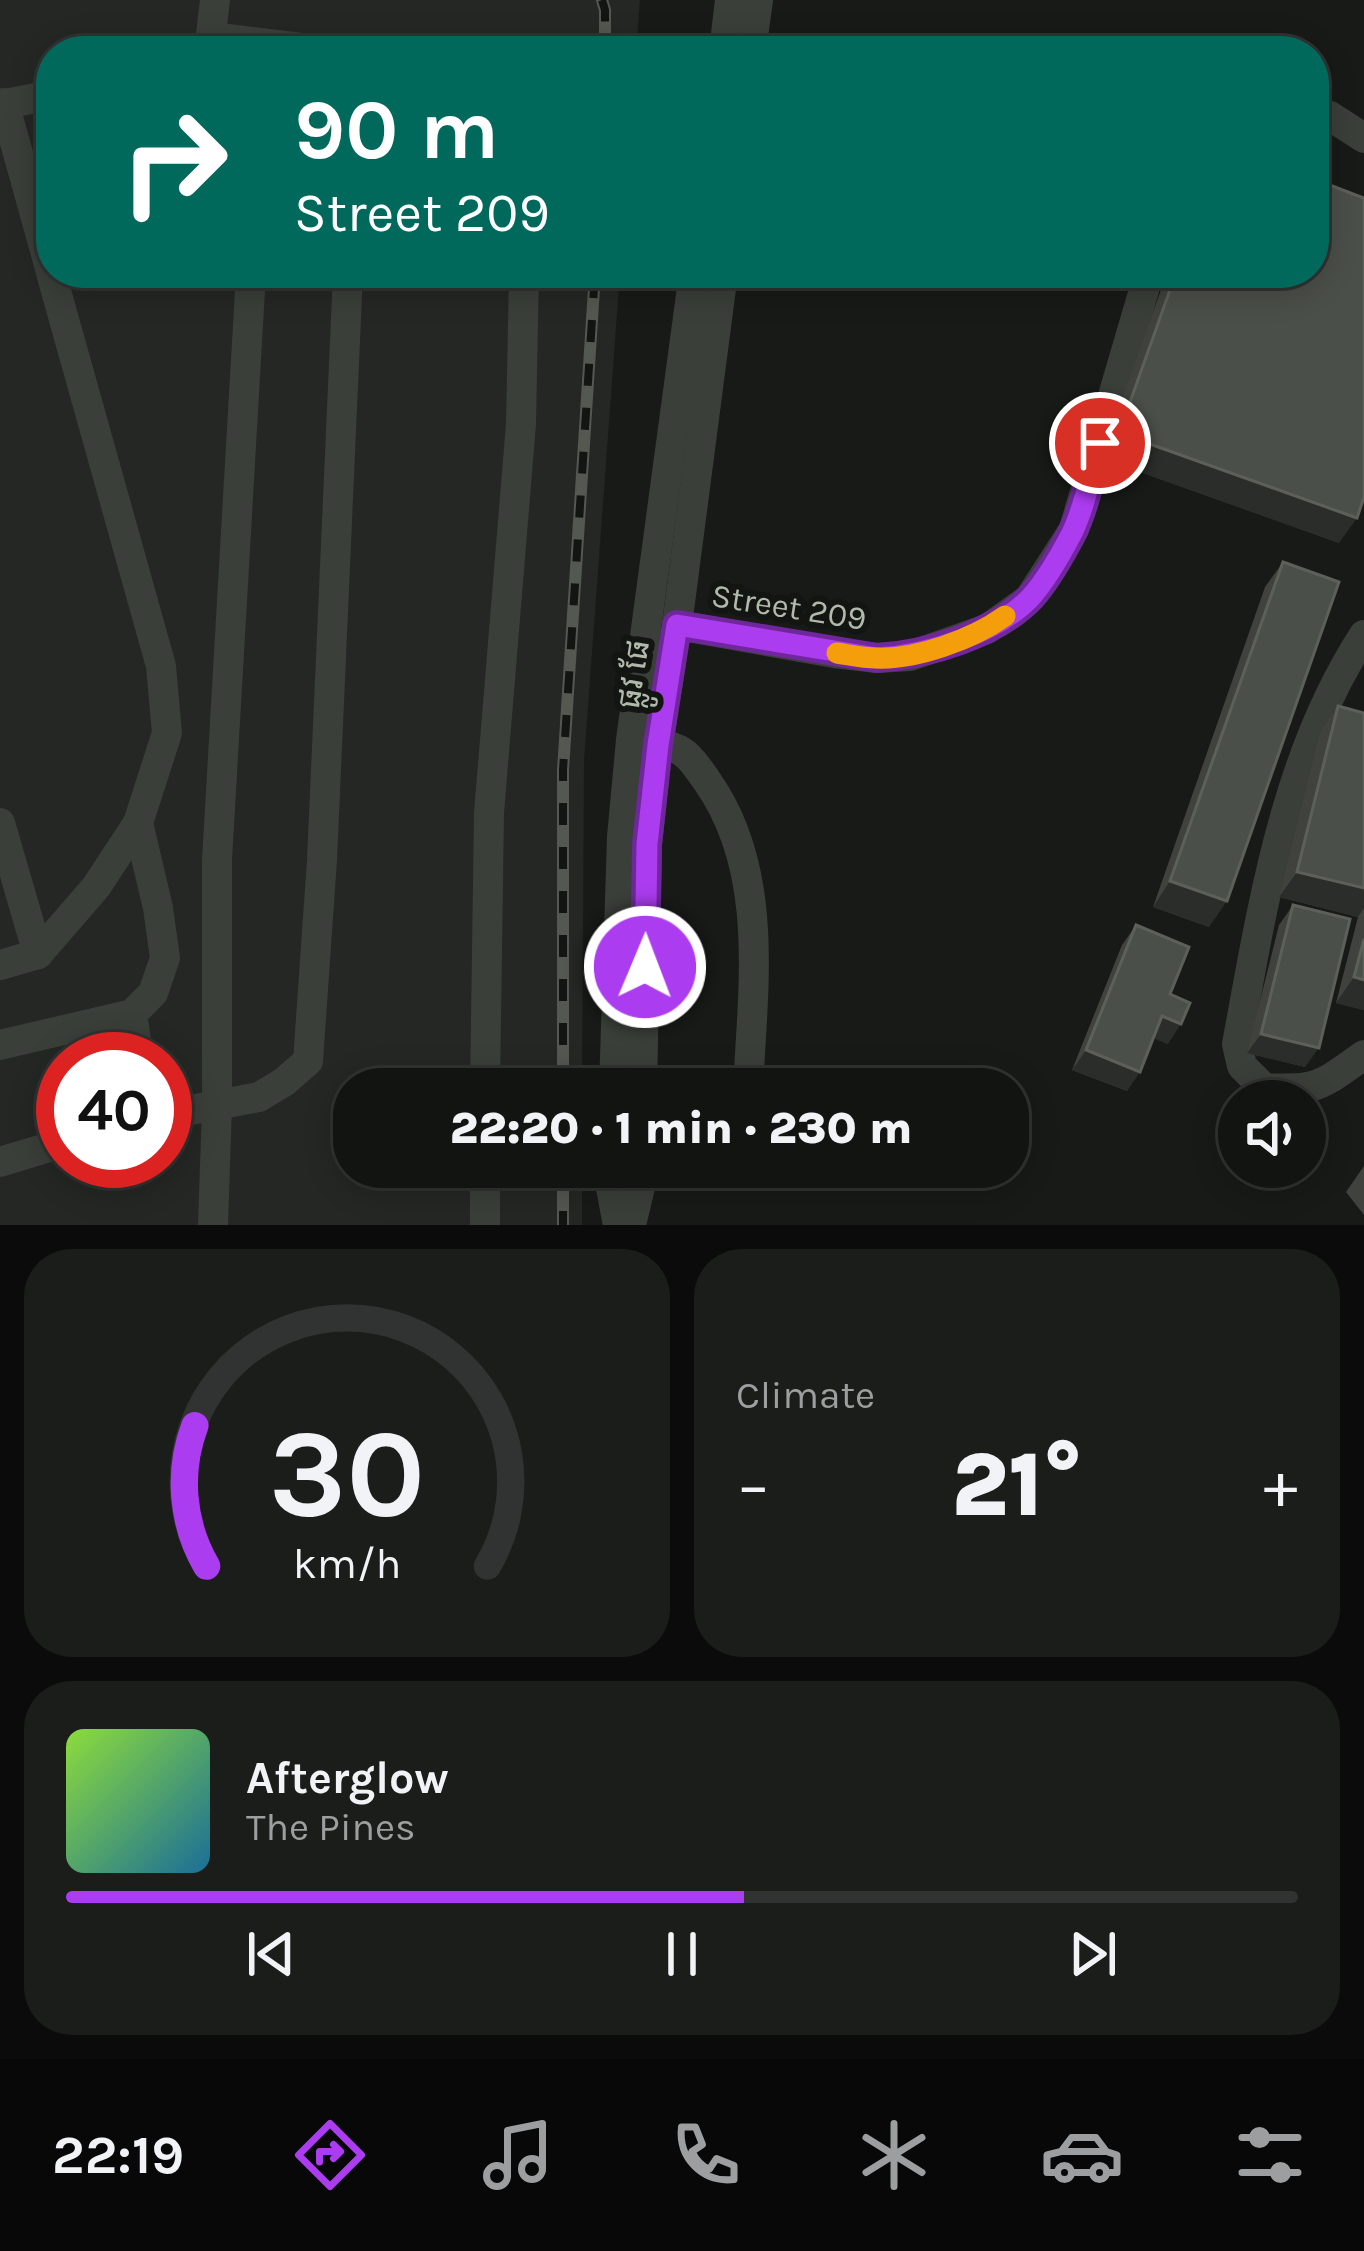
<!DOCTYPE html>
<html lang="en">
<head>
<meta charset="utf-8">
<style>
	body { margin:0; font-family:Karla,"Noto Sans Khmer",sans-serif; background:#1b1d1b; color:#f1f3f6; height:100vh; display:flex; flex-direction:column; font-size:45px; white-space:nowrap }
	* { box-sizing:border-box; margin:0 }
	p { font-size:39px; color:#9c9e9f }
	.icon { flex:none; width:66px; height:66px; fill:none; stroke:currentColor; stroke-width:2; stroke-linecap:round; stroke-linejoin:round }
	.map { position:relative; height:1225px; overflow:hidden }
	.side { display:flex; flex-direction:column; gap:24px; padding:24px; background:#0a0b0a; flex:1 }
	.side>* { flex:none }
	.hud { position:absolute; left:36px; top:36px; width:1293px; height:252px; border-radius:48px; box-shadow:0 6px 30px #0003,0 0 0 3px #313332; background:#00695c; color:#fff; overflow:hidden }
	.fabs { position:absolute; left:1218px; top:1080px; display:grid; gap:24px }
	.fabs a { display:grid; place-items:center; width:108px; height:108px; border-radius:50%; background:#121412; box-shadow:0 6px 30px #0003,0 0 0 3px #313332; font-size:60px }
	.speed { position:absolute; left:36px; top:1032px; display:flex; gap:24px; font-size:60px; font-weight:700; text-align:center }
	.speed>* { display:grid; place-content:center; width:156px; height:156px; border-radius:50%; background:#121412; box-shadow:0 6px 30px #0003,0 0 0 3px #313332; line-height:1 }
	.speed .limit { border:18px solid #d22; background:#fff; color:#111 }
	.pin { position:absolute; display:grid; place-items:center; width:102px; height:102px; color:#fff; margin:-51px; border:6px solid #fff; border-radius:50%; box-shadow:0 3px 12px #0007 }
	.me { position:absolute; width:132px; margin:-66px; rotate:1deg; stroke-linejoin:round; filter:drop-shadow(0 0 9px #0008) }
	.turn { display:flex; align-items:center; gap:42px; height:252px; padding:0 60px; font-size:54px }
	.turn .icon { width:156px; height:156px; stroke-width:2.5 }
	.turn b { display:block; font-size:84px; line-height:102px }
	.big { font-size:90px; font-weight:800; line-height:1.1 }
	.side .widget { flex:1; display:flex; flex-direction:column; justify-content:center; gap:18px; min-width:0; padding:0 42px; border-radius:48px; background:#1b1d1b }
	.side .dial { align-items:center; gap:0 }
	.dial svg { height:312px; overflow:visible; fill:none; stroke:#313332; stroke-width:7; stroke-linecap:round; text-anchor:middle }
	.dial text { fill:#f1f3f6; stroke:none }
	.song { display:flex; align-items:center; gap:36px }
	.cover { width:144px; height:144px; border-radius:18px; background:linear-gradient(135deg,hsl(90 70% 55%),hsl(200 70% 35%)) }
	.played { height:12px; border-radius:6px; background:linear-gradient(90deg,#ab3cef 55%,#313332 55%) }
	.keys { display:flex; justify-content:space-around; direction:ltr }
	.heat { display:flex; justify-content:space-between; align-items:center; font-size:66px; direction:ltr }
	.side .tiles { flex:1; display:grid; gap:24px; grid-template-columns:1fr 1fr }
	.widget:last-child { grid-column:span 2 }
	.trip { position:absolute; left:333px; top:1068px; width:696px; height:120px; border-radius:48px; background:#121412; box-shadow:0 6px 30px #0003,0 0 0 3px #313332; font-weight:800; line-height:120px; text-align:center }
	.menu { display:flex; height:192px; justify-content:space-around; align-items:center; background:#070807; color:#9c9e9f }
	.menu .icon { width:84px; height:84px }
	.menu .active { color:#ab3cef }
	.menu b { font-size:54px; color:#f1f3f6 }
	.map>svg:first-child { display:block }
</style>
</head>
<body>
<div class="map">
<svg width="1364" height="1225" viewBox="0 0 1364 1225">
	<rect width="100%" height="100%" fill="#181a18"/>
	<path fill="#242724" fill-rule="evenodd" d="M0,0H640L636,51H51V273H620L584,761L582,1089H354V1167H582V1225H0ZM63,1059H165V1161H63Z"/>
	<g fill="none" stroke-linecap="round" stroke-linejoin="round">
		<g stroke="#3a3f39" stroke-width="30">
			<path d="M211,37L326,51"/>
			<path d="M209,51L215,0"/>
			<path d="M724,51L730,0"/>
			<path d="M751,51L758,0"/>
			<path d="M4,103L51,272"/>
			<path d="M0,105L51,95"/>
			<path d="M1314,111L1330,116L1364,138"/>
			<path d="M51,273L161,666L167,733L138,823"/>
			<path d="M677,625L834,653L877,658L910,656L987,629L1029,599L1074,529L1149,273"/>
			<path d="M1364,635C1285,756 1263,904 1237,1044L1242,1066L1264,1088C1319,1091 1320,1086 1364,1055"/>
			<path d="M658,745C684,745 693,761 707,781C770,870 753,986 748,1089"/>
			<path d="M0,823L38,954"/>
			<path d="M0,965L38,954L96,887L138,823L158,908L165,958L153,993L132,1014L0,1045"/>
			<path d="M132,1014L139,1059"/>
			<path d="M485,1089L489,813L521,424L524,273"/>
			<path d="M614,1089L622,837L631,740L694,273"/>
			<path d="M642,1089L647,844L658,745L677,625L723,273"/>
			<path d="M165,1115L259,1097L284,1082L308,1061L322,860L348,273"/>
			<path d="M0,1162L63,1143"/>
			<path d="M612,1167L611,1188L618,1225"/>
			<path d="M213,1225L217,1105V860L251,273"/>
			<path d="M485,1225V1167"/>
			<path d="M631,1225L640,1187L641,1167"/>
		</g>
		<defs>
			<g id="rail">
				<path d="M602,0L605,10V51"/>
				<path d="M563,1089V770L595,273"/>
				<path d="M563,1167V1225"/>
			</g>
		</defs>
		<use href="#rail" stroke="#535850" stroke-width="12"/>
		<use href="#rail" stroke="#131513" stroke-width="8" stroke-dasharray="22" stroke-linecap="butt"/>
	</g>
	<g fill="#3f423d">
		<path d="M1167,273H1314L1339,543L1101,458Z"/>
		<path d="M1283,562L1209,927L1153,907L1265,587Z"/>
		<path d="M1338,706L1364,713V1010L1336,1003L1358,917L1279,897L1320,732Z"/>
		<path d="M1293,905L1305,1067L1247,1053L1279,925Z"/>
		<path d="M1136,925L1170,994L1168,1044L1154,1038L1127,1091L1072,1070L1122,945Z"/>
		<path d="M1364,1166V1215L1346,1192Z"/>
	</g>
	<g fill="#2a2d29">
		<path d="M1119,433L1357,518L1339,543L1101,458Z"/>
		<path d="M1297,872L1364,888V908L1358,917L1279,897Z"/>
		<path d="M1170,881L1227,901L1209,927L1153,907Z"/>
		<path d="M1354,977L1364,980V1010L1336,1003Z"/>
		<path d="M1162,1016L1181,1024L1168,1044L1148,1036Z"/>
		<path d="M1261,1034L1319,1048L1305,1067L1247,1053Z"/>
		<path d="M1086,1050L1140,1072L1127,1091L1072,1070Z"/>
	</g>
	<g fill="#4b4f49" stroke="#5b6058" stroke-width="3">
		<path d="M1314,179L1364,198V497L1357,518L1119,433L1176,273H1314Z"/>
		<path d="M1283,562L1339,582L1227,901L1170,881Z"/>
		<path d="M1338,706L1364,713V888L1297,872Z"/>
		<path d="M1293,905L1350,919L1319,1048L1261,1034Z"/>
		<path d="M1136,925L1189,947L1170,994L1190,1003L1181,1024L1162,1016L1140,1072L1086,1050Z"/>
		<path d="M1364,939V980L1354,977Z"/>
	</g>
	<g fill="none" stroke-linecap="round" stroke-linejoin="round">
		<defs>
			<path id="route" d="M645,967L647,844L658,745L677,625L877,658C927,655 996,634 1031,597C1047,579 1061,554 1072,533C1085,506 1091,473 1100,443"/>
		</defs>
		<use href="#route" stroke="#6f279b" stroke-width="30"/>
		<use href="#route" stroke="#ab3cef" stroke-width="21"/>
		<path stroke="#f59e0b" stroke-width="21" d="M837,653C850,655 863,658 876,658C916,660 973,639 1005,616"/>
	</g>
	<g text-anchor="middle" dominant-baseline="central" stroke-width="12" stroke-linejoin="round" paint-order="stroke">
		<g font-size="33" fill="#b0baab" stroke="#131513">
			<text transform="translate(789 607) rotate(9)">Street 209</text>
			<text transform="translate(633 674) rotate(-81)">ផ្លូវ ផែ</text>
		</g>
	</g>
</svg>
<div class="fabs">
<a><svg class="icon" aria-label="sound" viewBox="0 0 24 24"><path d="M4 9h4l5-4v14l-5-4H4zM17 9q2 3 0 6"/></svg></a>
</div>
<div class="speed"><div class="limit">40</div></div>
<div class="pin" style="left:1100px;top:443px;background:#d93025"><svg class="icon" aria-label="arrive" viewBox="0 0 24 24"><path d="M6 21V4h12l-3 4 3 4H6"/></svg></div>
<svg class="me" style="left:645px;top:967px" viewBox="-20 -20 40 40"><circle r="17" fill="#ab3cef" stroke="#fff" stroke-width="3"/><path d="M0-11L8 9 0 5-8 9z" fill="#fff"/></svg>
<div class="trip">22:20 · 1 min · 230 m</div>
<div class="hud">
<div class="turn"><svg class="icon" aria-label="right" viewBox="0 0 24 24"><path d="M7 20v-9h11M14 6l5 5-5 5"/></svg><div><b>90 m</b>Street 209</div></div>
</div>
</div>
<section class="side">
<div class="tiles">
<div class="widget dial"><svg viewBox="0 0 100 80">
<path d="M14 69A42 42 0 1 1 86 69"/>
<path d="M14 69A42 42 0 0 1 11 33" stroke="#ab3cef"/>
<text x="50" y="56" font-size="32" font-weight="700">30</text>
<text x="50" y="72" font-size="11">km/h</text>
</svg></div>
<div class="widget"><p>Climate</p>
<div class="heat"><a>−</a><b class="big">21°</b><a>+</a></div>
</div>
<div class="widget">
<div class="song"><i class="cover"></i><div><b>Afterglow</b><p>The Pines</p></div></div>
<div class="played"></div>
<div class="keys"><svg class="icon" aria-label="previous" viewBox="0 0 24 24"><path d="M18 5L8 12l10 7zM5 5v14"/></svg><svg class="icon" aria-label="pause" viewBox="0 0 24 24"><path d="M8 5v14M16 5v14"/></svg><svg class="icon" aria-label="next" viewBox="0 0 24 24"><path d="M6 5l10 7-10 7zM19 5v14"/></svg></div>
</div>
</div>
</section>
<nav class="menu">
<b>22:19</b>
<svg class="icon active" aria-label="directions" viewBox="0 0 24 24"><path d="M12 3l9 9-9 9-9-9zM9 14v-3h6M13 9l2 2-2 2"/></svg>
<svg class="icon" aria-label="music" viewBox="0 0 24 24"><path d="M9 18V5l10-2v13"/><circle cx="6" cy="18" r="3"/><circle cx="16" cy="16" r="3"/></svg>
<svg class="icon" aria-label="phone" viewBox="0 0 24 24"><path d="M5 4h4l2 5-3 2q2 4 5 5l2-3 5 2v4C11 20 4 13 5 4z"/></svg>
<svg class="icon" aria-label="climate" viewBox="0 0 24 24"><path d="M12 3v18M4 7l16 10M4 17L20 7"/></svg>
<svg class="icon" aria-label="car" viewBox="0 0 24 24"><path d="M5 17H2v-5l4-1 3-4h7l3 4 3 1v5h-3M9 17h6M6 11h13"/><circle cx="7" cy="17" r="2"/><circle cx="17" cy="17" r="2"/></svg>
<svg class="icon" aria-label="filters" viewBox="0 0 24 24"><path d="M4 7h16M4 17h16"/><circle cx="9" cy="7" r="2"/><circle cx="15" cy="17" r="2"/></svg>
</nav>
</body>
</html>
